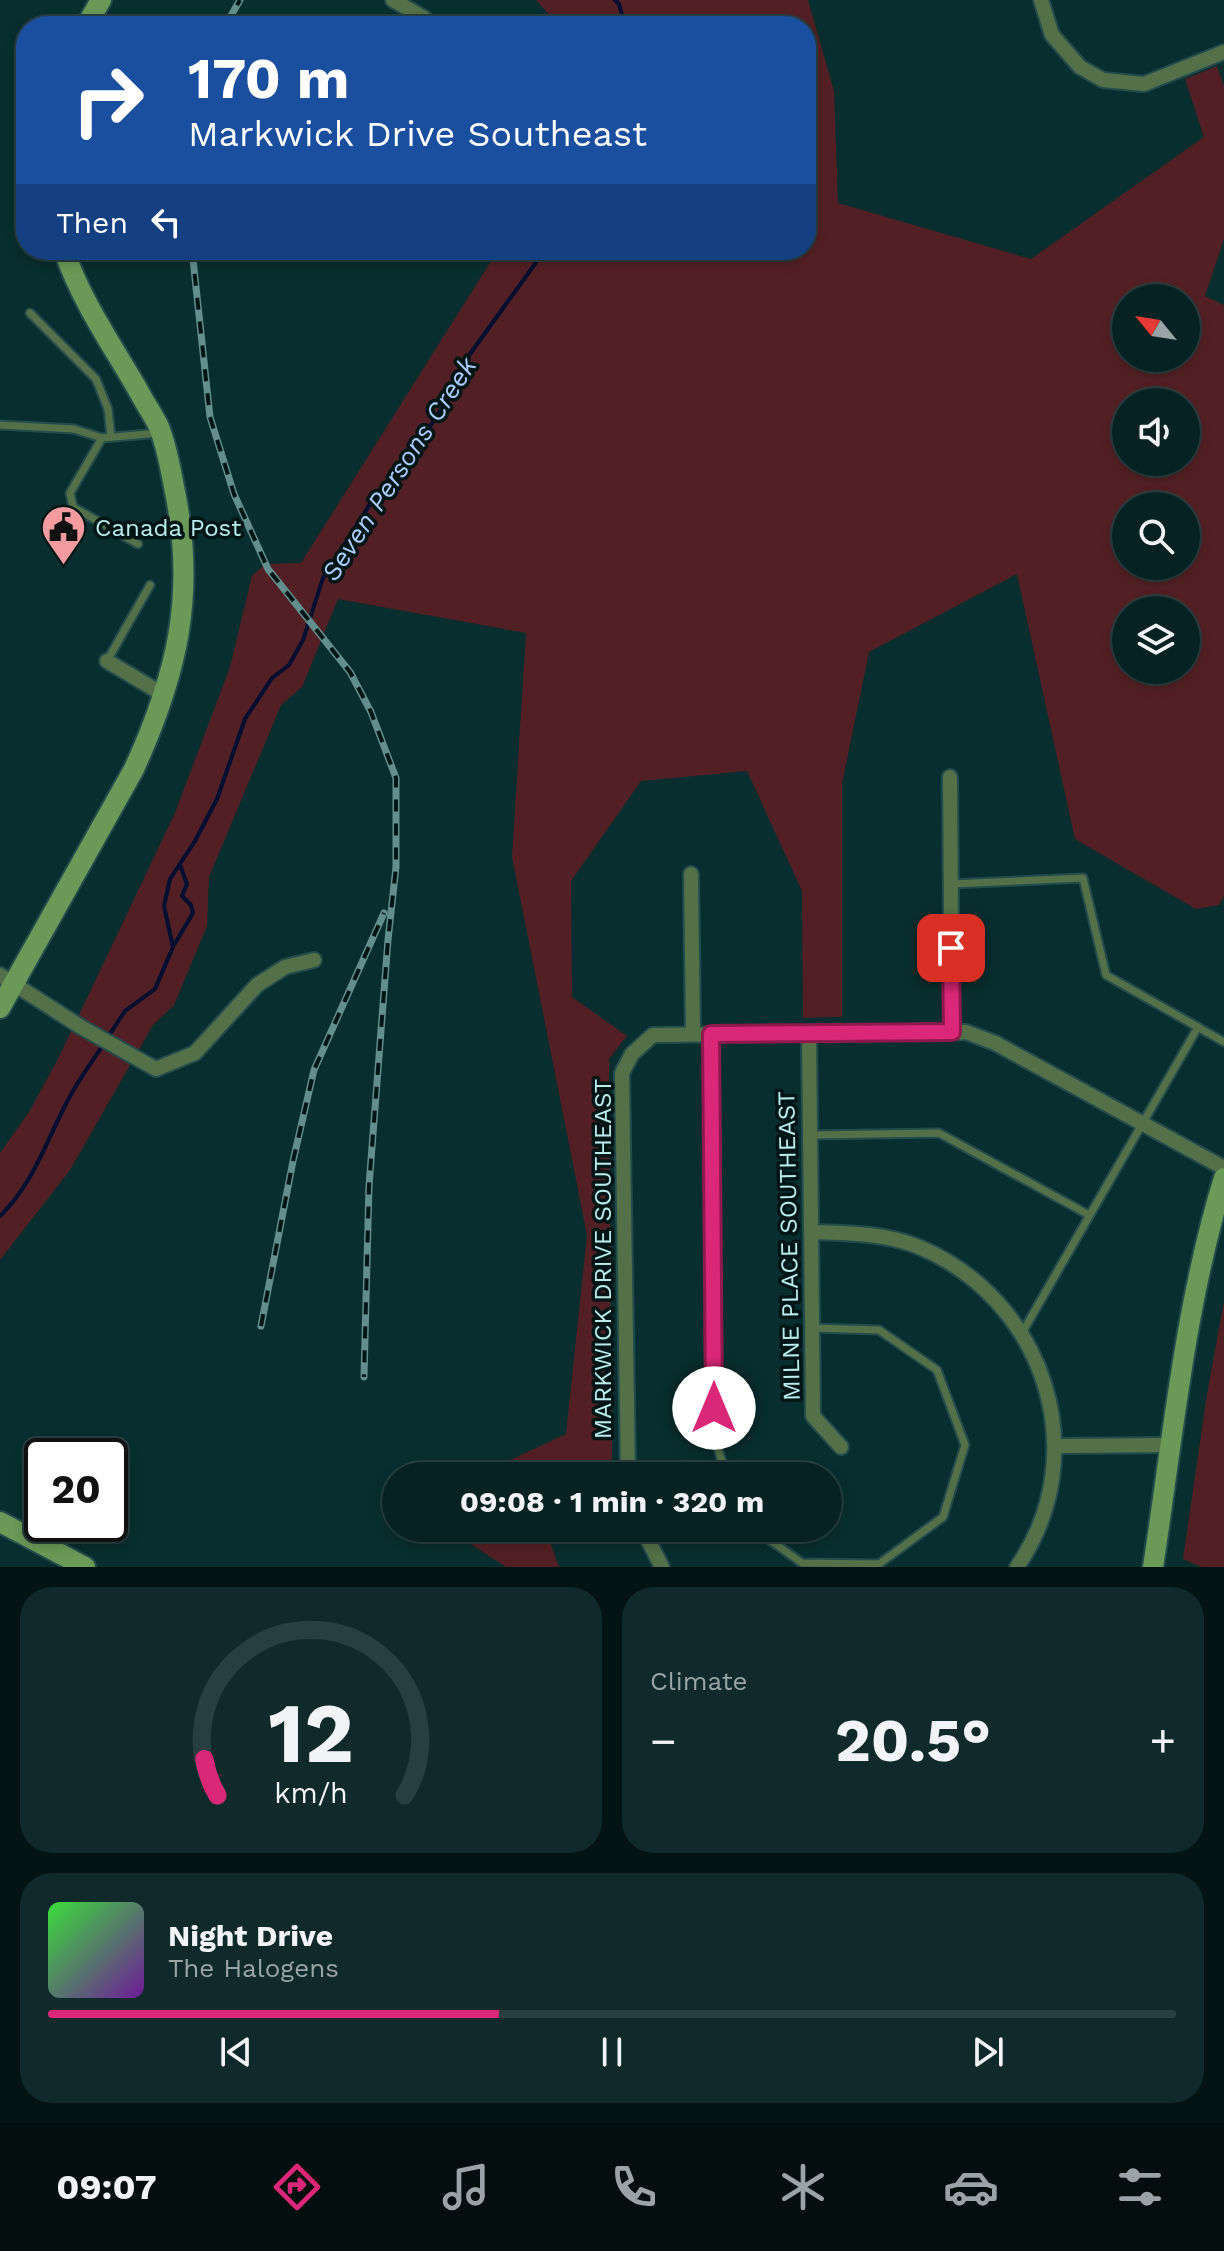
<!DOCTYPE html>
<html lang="en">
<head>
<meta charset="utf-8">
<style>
	body { margin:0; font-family:"Work Sans",sans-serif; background:#102a2b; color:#f1f3f6; height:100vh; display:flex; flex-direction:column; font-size:30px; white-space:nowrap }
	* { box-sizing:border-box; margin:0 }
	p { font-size:26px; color:#98a4a6 }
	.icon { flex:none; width:44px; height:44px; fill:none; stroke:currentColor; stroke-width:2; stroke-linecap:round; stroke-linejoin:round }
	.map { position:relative; height:1567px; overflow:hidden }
	.details { display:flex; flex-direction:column; gap:20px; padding:20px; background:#041313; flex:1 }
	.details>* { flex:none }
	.hud { position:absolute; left:16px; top:16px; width:800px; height:244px; border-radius:32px; box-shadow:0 4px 12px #0003,0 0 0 2px #283f41; background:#1a4fa0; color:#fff; overflow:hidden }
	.needle { width:52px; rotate:300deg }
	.fabs { position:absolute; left:1112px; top:284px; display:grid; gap:16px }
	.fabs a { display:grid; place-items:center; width:88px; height:88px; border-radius:50%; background:#072223; box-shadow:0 4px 12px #0003,0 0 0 2px #283f41; font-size:40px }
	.speed { position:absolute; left:24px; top:1438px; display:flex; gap:16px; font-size:40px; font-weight:700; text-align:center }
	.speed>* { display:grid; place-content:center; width:104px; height:104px; border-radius:50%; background:#072223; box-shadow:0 4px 12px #0003,0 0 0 2px #283f41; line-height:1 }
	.speed .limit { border:4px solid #111; border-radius:12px; background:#fff; color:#111 }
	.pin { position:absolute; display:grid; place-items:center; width:68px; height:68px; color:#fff; margin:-34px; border-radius:16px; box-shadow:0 4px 12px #0006 }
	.me { position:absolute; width:88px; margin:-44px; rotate:0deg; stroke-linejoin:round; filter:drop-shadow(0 0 6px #0008) }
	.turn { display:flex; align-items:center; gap:28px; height:168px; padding:0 40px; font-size:36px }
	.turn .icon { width:104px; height:104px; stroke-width:2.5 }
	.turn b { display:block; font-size:56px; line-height:68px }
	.then { display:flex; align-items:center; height:76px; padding:0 40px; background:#0003; gap:16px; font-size:30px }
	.big { font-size:60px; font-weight:700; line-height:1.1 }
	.details .widget { flex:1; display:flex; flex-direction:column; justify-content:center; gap:12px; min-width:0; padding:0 28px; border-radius:32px; background:#102a2b }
	.details .dial { align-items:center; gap:0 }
	.dial svg { height:208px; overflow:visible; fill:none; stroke:#283f41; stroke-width:7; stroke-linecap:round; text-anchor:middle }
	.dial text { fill:#f1f3f6; stroke:none }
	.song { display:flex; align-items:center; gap:24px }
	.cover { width:96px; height:96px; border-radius:12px; background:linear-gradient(135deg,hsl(120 70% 55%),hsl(280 70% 35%)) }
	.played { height:8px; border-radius:4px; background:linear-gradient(90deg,#db2777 40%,#283f41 40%) }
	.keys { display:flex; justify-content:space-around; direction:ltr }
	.heat { display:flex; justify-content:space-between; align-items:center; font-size:44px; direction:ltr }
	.details .tiles { flex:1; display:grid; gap:20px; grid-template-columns:1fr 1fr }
	.widget:last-child { grid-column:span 2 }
	.trip { position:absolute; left:382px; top:1462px; width:460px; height:80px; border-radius:40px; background:#072223; box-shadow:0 4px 12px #0003,0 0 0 2px #283f41; font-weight:700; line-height:80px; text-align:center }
	.tab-bar { display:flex; height:128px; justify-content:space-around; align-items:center; background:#030e0e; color:#98a4a6 }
	.tab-bar .icon { width:56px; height:56px }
	.tab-bar .on { color:#db2777 }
	.tab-bar b { font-size:36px; color:#f1f3f6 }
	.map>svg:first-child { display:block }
</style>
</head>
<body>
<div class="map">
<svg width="1224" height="1567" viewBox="0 0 1224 1567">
	<rect width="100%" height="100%" fill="#092e2f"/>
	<g fill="#522024" fill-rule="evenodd">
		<path d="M536,0H808L834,91L838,203L1031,259L1204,137L1185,79L1217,66L1224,86V239L1205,296L1224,305V896L1219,905L1196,909L1075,839L1017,574L869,652L842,784V1017L803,1018L802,891L747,771L641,781L571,881L572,997L627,1036L609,1059L612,1469L601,1476H476L566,1434L587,1235L512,857L526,633L338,599L302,687L281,705L209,877L207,926L174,1005L153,1025L70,1170L0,1260V1153L29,1112L58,1059L175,813L230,667L252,576L265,564L301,563L498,250H806V26H559ZM1126,298H1186V358H1126ZM1126,402H1186V462H1126ZM1126,506H1186V566H1126ZM1126,610H1186V670H1126Z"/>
		<path d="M1224,1301V1567H1201L1183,1559L1207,1394Z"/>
		<path d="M446,1528H545L559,1567H506Z"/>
	</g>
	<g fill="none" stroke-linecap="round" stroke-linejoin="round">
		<g stroke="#000e31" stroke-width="4">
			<path d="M615,0L619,4L625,26"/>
			<path d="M174,945L193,913L191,905L182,896L187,884L180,865"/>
			<path d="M108,1037L125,1011L155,989L173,947L164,906L170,879L195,841L217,799L245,719L272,678L289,665L303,640L323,578L374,498L429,428L451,394L470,354L545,250"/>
			<path d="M0,1216C34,1183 47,1139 69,1098C79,1079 92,1062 103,1045"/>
		</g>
		<defs>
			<g id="lane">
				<path d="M30,313L96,379L108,409L111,437"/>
				<path d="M0,425L74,429L102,438L160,433"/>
				<path d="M102,438L70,493L73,507L138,544"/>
				<path d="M107,661L150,585"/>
				<path d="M951,884L1083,878L1106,975L1224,1042"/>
				<path d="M711,1034L715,1438L726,1476"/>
				<path d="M810,1135L939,1133L1089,1215"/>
				<path d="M1022,1333L1198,1027"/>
				<path d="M753,1528L802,1563L879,1564L943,1517L965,1445L937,1370L879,1330L813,1328"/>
			</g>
			<g id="street">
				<path d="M393,0L424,18"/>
				<path d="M1041,0L1052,35L1080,67L1103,80L1144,84L1224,52"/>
				<path d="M107,661L164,695"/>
				<path d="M950,777L952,1032"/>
				<path d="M691,874L693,1034"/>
				<path d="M0,975L81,1027L156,1069L195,1053L257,985L285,967L314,960"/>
				<path d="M809,1034L813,1416L841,1447"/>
				<path d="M811,1232C848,1233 885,1233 919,1247C1045,1300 1095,1454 1017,1567"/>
				<path d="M1056,1446L1170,1445"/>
				<path d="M628,1476L622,1073L632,1054L653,1035L966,1032L995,1043L1224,1168"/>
				<path d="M642,1528L662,1567"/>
			</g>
			<g id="secondary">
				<path d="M86,26L101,0"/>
				<path d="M0,1008L134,769C177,675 196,595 175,492C171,471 167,447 159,427C153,414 144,402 138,390C112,345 80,299 64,250"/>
				<path d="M0,1522L85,1567"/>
				<path d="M1153,1567C1173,1437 1185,1304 1224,1178"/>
			</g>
		</defs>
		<use href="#lane" stroke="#254c4d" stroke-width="11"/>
		<use href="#street" stroke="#254c4d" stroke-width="18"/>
		<use href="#secondary" stroke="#254c4d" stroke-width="24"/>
		<use href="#lane" stroke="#547048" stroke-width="7"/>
		<use href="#street" stroke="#547048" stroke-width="14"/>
		<use href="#secondary" stroke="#6b9957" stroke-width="20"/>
		<defs>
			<g id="rail">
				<path d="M225,26L240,0"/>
				<path d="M192,250L210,417L234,494L268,569L350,672L371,712L396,778V867L388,940L369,1186L364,1377"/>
				<path d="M261,1326L293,1161L314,1070L384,913"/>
			</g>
		</defs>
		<use href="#rail" stroke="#638e8e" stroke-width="7"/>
		<use href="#rail" stroke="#001516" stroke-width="4" stroke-dasharray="12" stroke-linecap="butt"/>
	</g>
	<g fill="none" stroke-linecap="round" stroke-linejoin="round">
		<defs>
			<path id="route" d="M714,1408L711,1034L952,1032L951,948"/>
		</defs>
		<use href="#route" stroke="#8e194d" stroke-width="20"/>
		<use href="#route" stroke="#db2777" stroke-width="14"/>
	</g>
	<defs>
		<symbol id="civic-pin" viewBox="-11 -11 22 30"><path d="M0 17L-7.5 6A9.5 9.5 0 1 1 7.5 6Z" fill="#f49b9f" stroke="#001516"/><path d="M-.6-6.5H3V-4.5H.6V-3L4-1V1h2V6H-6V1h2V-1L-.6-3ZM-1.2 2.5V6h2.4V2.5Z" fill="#111"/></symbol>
	</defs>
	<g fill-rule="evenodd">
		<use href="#civic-pin" x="38" y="502" width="51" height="69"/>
	</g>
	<g text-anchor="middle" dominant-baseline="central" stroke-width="7" stroke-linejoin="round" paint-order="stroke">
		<g font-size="24" fill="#bbecec" stroke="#001516" text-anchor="start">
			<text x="95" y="528">Canada Post</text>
		</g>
		<g font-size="24" fill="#bbecec" stroke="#001516">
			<text transform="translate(789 1246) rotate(-91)">MILNE PLACE SOUTHEAST</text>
			<text transform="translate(603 1259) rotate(-90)">MARKWICK DRIVE SOUTHEAST</text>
		</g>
		<g font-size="26" font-style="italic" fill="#abcdfc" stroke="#001516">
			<text transform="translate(399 469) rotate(-57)">Seven Persons Creek</text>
		</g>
	</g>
</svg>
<div class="fabs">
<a><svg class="needle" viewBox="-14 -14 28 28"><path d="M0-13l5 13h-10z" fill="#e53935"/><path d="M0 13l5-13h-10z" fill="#98a4a6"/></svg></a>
<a><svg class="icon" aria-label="sound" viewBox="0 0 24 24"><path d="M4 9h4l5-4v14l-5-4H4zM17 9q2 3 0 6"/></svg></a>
<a><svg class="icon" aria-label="search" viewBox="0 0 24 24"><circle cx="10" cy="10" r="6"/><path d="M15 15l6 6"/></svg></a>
<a><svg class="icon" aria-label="layers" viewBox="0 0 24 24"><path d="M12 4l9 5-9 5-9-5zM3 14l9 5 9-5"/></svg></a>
</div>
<div class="speed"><div class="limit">20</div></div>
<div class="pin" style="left:951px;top:948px;background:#d93025"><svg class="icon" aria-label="arrive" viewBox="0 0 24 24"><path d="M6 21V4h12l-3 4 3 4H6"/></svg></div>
<svg class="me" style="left:714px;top:1408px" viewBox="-20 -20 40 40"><circle r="19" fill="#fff"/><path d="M0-13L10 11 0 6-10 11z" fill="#db2777"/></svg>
<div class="trip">09:08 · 1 min · 320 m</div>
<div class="hud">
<div class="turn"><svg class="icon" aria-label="right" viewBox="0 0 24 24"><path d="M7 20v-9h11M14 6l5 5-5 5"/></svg><div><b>170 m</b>Markwick Drive Southeast</div></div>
<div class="then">Then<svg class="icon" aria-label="left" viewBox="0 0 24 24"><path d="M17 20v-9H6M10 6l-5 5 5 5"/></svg></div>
</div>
</div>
<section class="details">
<div class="tiles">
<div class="widget dial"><svg viewBox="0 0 100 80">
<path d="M14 69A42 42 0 1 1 86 69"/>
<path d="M14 69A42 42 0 0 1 9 55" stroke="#db2777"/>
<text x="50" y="56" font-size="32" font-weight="700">12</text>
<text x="50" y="72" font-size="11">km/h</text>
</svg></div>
<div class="widget"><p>Climate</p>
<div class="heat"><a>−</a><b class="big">20.5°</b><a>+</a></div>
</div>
<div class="widget">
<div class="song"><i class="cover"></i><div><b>Night Drive</b><p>The Halogens</p></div></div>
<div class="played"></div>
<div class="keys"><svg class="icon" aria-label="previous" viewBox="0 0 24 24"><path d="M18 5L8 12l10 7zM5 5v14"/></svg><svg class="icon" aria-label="pause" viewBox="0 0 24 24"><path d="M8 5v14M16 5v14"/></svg><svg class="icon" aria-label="next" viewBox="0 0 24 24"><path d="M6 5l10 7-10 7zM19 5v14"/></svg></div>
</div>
</div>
</section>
<nav class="tab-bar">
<b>09:07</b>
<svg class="icon on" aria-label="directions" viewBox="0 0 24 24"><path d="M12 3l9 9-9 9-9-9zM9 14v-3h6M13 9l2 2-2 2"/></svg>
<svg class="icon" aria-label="music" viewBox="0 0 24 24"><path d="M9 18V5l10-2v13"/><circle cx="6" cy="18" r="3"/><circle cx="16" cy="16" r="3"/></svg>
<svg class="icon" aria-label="phone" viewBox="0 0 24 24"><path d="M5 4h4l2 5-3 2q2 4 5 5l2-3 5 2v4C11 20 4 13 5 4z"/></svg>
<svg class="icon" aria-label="climate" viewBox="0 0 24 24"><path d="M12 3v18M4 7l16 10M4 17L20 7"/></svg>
<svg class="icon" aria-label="car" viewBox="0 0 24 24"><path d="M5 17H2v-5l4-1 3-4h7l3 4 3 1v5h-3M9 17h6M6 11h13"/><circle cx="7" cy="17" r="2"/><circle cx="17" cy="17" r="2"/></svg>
<svg class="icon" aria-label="filters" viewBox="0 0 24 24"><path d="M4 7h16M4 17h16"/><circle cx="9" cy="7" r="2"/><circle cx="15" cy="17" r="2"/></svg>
</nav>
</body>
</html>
